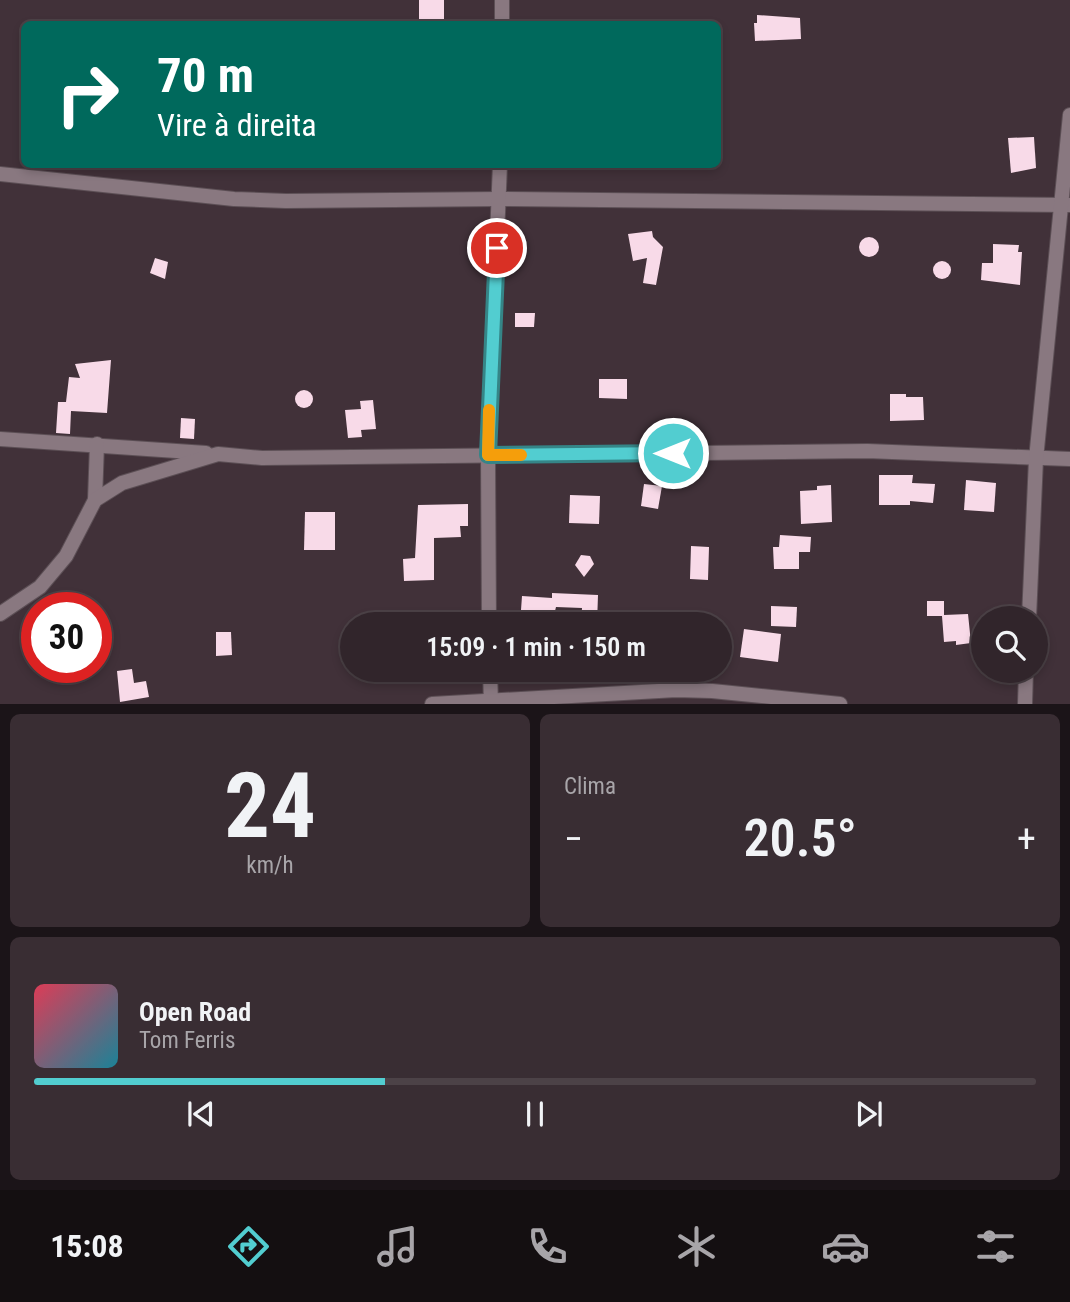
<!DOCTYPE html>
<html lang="pt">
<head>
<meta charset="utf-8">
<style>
	body { margin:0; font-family:"Roboto Condensed",sans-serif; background:#392d33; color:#f1f3f6; height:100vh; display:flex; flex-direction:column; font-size:26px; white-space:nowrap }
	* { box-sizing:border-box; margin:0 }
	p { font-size:23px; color:#a8a5a9 }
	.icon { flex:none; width:38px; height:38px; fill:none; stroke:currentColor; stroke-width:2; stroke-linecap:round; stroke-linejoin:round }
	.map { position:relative; height:704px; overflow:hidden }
	.sheet { display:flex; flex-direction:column; gap:10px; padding:10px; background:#1b1418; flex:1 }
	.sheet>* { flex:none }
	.guide { position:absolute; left:21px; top:21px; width:700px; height:147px; border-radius:10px; box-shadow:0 4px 10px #0003,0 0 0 2px #4c4247; background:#00695c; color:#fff; overflow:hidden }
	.tools { position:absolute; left:971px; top:606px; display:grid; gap:14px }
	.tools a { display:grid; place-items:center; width:77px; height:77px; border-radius:50%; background:#31252b; box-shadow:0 4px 10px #0003,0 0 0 2px #4c4247; font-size:35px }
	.speed { position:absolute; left:21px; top:592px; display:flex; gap:14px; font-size:35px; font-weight:700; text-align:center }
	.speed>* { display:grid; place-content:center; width:91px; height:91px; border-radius:50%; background:#31252b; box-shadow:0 4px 10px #0003,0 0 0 2px #4c4247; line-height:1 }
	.speed .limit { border:10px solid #d22; background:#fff; color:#111 }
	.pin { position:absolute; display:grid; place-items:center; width:60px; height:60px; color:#fff; margin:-30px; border:4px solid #fff; border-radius:50%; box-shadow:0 2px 7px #0007 }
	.me { position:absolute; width:77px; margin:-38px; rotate:270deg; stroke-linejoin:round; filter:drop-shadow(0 0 5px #0008) }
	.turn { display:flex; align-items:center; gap:24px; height:147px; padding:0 21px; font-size:32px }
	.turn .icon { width:91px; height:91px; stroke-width:2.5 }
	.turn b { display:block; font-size:49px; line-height:60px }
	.big { font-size:52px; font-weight:600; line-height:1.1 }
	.sheet .card { flex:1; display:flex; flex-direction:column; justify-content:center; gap:10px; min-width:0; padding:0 24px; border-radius:10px; background:#392d33 }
	.sheet .dial { align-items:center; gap:0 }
	.dial b { font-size:91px; line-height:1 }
	.song { display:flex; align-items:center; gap:21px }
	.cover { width:84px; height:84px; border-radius:10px; background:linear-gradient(135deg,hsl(350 70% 55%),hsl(190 70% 35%)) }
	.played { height:7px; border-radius:4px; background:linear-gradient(90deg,#52cdd0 35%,#4c4247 35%) }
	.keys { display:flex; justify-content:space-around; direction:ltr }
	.heat { display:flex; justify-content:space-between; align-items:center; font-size:38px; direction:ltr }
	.sheet .tiles { flex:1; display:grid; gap:10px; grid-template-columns:1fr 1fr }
	.card:last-child { grid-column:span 2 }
	.trip { position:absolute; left:340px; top:612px; width:392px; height:70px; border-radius:35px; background:#31252b; box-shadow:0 4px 10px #0003,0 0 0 2px #4c4247; font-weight:600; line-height:70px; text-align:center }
	.tabs { display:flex; height:112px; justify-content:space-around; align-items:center; background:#140f11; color:#a8a5a9 }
	.tabs .icon { width:49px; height:49px }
	.tabs .active { color:#52cdd0 }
	.tabs b { font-size:32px; color:#f1f3f6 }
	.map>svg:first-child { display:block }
</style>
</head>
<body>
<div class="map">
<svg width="1070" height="704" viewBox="0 0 1070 704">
	<rect width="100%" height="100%" fill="#413139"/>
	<g fill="#f8dae8">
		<rect x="419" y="0" width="25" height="22"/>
		<path d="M757,15L800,18L801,39L755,41L754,23H757Z"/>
		<path d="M1034,137L1036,168L1011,173L1008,138Z"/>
		<path d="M652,231L653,237L663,247L656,285L643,283L647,258L633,261L628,234Z"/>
		<circle cx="869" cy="247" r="10"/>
		<path d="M993,244L1019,245L1018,252H1022L1020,285L981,280L982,263H993Z"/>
		<path d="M155,258L168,262L165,279L150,273Z"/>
		<circle cx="942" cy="270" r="9"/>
		<path d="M515,313H535L534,327H515Z"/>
		<path d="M111,360L107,413L71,411L70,434L56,433L58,402H66L69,377L80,378L75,364Z"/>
		<path d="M599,379H627V399L599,398Z"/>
		<circle cx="304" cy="399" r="9"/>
		<path d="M890,394H906V397H923L924,420L890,421Z"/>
		<path d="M373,400L376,429L361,430L362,437L348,438L345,410L361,409L360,401Z"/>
		<path d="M181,418L195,419L194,439L180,438Z"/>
		<path d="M879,475H913L912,483L935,484L933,503L910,501V505H879Z"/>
		<path d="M966,480L996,483L994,512L964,510Z"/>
		<path d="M644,484L662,486L658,509L641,506Z"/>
		<path d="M831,485L832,522L801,524L800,491L817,490V486Z"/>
		<path d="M570,495L600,496L599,524L569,523Z"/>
		<path d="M468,504V526H460L461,537L434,538V580L404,581L403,559L415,558L418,505Z"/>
		<path d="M305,512H335V550H304Z"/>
		<path d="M780,535L811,537L810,552H799V569H774L773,547H779Z"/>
		<path d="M691,546L709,547L708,580L690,579Z"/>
		<path d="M581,555L590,556L594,564L584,577L575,565Z"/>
		<path d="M552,593L598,595L597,624L581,623L582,608L556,607L555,611L521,610L522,596L552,598Z"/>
		<path d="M927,601H944V615L968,614L971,643L956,645V641L944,642L942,616H927Z"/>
		<path d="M771,606L797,607L796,627L771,626Z"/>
		<path d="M744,629L781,634L778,662L740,657Z"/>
		<path d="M216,632H231L232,655L216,656Z"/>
		<path d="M132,669L134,683L146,681L149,697L120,702L117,671Z"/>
	</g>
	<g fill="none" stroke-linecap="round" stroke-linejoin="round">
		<defs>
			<g id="street">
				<path d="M502,24V0"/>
				<path d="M0,174L234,199L286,201L500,199L1070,205"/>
				<path d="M0,439L206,453"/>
				<path d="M95,500L97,444"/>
				<path d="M0,614L40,587L66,556L95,500L122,483L218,454L262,458L867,451L1070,459"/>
				<path d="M1029,618L1036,459L1070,115"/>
				<path d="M489,625L488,455L500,164"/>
				<path d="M490,670L491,704"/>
				<path d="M432,704L676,690L712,691L840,704"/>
				<path d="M1025,704L1026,670"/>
			</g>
		</defs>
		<use href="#street" stroke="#5c4f55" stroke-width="16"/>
		<use href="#street" stroke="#897880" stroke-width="14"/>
	</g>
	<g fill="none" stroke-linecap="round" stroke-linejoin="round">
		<defs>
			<path id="route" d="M497,248L488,455L673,453"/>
		</defs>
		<use href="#route" stroke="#358587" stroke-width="18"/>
		<use href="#route" stroke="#52cdd0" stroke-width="12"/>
		<path stroke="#f59e0b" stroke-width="12" d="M489,410L488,455H521"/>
	</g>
</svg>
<div class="tools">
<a><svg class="icon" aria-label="search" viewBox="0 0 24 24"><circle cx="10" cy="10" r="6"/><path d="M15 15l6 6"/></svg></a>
</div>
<div class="speed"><div class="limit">30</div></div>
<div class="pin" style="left:497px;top:248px;background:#d93025"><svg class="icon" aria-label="arrive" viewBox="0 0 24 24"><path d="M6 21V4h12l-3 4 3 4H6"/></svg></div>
<svg class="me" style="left:673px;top:453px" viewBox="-20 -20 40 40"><circle r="17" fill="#52cdd0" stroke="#fff" stroke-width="3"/><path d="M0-11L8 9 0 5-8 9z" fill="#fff"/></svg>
<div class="trip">15:09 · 1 min · 150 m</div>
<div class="guide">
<div class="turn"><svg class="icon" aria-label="right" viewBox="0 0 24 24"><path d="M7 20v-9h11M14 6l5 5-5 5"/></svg><div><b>70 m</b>Vire à direita</div></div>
</div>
</div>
<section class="sheet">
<div class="tiles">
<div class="card dial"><b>24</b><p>km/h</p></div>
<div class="card"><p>Clima</p>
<div class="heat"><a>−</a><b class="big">20.5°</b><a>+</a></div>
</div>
<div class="card">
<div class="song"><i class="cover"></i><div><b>Open Road</b><p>Tom Ferris</p></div></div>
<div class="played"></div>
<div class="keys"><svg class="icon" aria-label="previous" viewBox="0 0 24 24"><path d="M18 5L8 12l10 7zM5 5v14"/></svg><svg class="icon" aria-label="pause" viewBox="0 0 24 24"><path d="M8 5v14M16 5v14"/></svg><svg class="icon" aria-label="next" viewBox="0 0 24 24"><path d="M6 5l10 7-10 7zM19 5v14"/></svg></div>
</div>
</div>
</section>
<nav class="tabs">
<b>15:08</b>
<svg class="icon active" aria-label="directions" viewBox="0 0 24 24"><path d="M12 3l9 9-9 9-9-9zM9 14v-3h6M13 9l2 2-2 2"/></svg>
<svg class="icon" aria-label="music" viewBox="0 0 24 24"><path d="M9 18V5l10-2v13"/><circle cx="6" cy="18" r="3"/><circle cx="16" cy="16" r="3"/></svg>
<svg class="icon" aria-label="phone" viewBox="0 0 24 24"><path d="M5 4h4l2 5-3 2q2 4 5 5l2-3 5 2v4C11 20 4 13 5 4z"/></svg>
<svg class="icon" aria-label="climate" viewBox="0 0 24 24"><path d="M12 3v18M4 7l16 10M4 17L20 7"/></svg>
<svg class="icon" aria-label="car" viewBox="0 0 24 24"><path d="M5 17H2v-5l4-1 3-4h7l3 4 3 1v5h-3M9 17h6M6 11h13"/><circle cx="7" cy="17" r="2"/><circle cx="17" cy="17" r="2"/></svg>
<svg class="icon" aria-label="filters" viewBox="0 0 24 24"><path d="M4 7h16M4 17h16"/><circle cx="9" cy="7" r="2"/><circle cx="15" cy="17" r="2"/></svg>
</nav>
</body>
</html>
